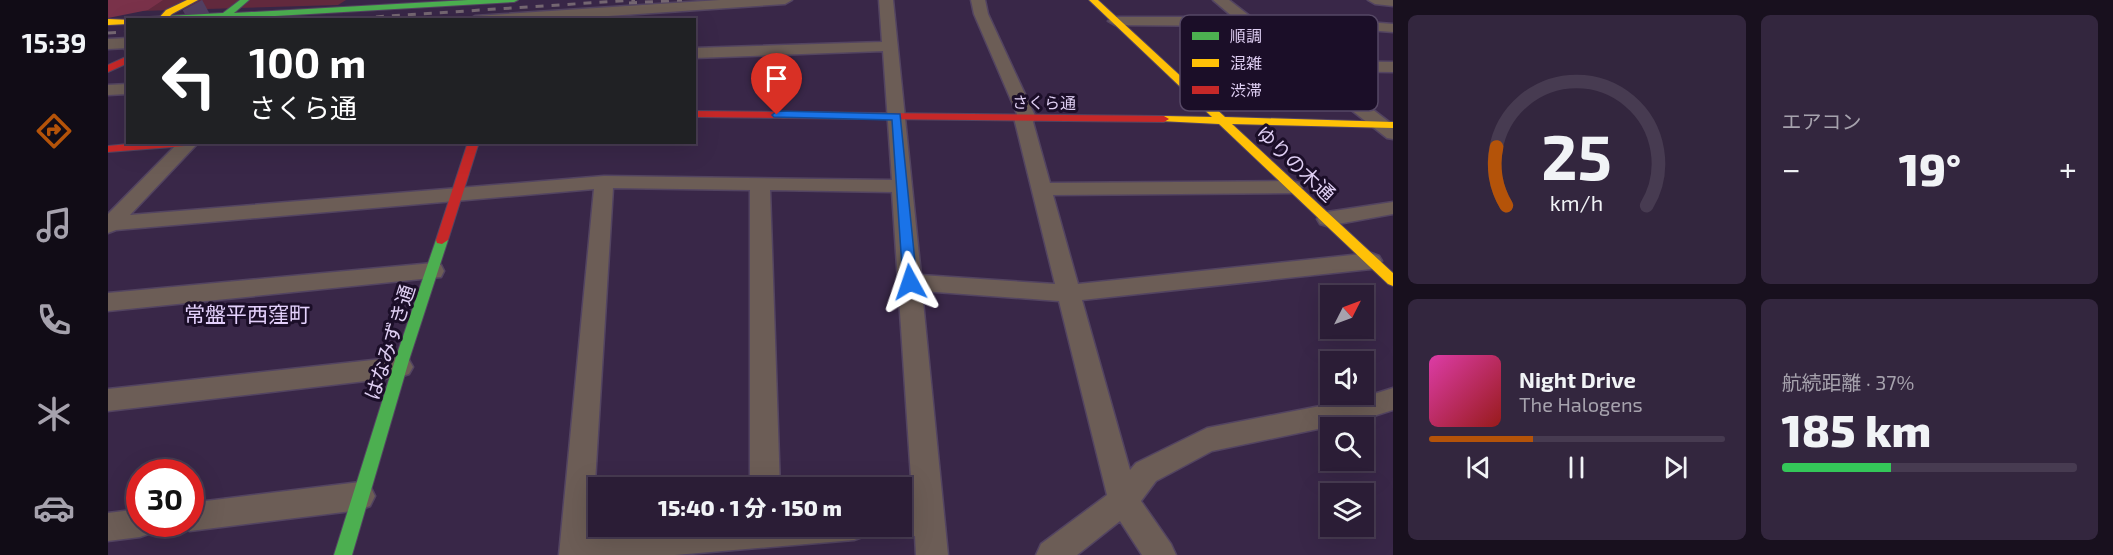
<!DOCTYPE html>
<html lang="ja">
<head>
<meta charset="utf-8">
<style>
	body { margin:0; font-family:"Exo 2","Noto Sans JP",sans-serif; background:#33263e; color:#f1f3f6; height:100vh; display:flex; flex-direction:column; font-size:22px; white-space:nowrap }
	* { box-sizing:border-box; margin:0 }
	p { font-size:20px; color:#a6a2ad }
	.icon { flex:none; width:33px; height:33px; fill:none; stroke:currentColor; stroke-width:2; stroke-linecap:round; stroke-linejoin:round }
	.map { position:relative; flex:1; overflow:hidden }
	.side { display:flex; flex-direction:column; gap:15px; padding:15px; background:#18101e; width:720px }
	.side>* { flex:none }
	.banner { position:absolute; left:18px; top:18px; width:570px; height:126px; border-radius:0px; box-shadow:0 6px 24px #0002,0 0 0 2px #473b51; background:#202124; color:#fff; overflow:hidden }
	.needle { width:39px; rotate:48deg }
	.fabs { position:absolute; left:1212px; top:285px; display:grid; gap:12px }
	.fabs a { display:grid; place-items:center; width:54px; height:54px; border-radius:0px; background:#2b1d36; box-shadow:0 6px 24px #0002,0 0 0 2px #473b51; font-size:30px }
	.speed { position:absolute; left:18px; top:459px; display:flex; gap:12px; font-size:30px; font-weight:700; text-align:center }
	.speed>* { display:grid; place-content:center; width:78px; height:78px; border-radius:50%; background:#2b1d36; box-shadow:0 6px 24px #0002,0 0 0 2px #473b51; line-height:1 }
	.speed .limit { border:9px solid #d22; background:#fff; color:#111 }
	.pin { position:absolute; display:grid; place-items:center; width:51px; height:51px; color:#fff; margin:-62px -26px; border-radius:50% 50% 50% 0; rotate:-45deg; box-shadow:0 0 6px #0007 }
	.pin .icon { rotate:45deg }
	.me { position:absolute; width:66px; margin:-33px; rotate:355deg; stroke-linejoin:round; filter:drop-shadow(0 0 4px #0008) }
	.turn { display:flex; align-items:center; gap:21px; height:126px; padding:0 24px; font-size:27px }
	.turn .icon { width:78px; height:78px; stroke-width:2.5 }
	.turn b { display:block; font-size:42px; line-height:51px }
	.big { font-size:45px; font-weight:800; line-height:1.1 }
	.side .card { flex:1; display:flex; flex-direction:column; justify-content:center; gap:9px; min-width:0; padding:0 21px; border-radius:9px; background:#33263e }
	.side .dial { align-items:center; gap:0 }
	.dial svg { height:156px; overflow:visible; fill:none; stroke:#473b51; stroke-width:7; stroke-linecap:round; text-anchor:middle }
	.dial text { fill:#f1f3f6; stroke:none }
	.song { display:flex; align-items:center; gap:18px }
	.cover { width:72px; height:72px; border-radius:9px; background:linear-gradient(135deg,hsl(320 70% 55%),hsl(0 70% 35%)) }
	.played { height:6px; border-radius:3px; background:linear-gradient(90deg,#b45309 35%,#473b51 35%) }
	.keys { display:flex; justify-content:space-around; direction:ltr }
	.heat { display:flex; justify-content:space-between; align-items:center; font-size:33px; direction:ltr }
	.charge { height:9px; border-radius:4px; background:linear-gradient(90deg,#34c759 37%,#473b51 0) }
	.side .tiles { flex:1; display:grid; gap:15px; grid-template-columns:repeat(2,1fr) }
	.trip { position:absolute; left:480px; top:477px; width:324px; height:60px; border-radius:0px; background:#2b1d36; box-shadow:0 6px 24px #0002,0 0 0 2px #473b51; font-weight:800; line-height:60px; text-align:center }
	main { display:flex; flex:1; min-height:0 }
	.tab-bar { display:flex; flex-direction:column; width:108px; justify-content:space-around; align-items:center; background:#110c16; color:#a6a2ad }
	.tab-bar .icon { width:42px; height:42px }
	.tab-bar .on { color:#b45309 }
	.tab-bar b { font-size:27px; color:#f1f3f6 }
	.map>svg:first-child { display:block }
</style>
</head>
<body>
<main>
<nav class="tab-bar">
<b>15:39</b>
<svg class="icon on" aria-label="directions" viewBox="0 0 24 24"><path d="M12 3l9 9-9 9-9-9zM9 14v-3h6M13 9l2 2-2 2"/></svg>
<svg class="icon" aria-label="music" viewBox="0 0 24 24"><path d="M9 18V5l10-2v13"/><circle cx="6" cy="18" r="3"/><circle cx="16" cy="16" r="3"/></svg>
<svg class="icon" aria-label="phone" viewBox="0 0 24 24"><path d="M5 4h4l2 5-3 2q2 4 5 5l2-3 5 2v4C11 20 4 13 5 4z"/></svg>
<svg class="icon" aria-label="climate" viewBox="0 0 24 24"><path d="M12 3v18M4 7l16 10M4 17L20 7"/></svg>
<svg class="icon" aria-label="car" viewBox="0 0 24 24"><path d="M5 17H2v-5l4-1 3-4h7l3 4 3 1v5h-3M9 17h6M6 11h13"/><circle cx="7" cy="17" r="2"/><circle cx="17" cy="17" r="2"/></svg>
</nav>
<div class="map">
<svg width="1285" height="555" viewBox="0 0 1285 555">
	<rect width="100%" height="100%" fill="#392748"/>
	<path fill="#632a3e" d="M0,0H238L230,5L0,12Z"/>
	<path fill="#7a324a" d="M0,0H55L40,10L0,18Z"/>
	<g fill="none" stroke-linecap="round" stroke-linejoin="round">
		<g stroke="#524062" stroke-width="22" stroke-dasharray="22 11" stroke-linecap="butt">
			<path d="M80,20L104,7"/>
			<path d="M16,51L20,49"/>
		</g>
		<defs>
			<g id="street">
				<path d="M612,0H684L677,4L441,20H360L367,16Z"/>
				<path d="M771,0H785L813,275L947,284L906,118L909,114L866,14L863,0H877L880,14L928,118L925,122L942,183L1184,181L1191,183L1194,187L1191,191L1184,193L945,195L970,284L1263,253L1271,256L1274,261L1271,266L1263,269L974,300L1022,470L1028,463L1099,428L1253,398L1285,388V410L1253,420L1104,451L1048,481L1033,501L1063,544L1068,555H1034L1012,521L969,555H928L933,544L999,495L951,301L814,291L840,555H808L807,536L794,537L783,533L780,526H794V509L805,508L784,192L662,190L672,488H642V190L505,188L484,532L552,526H761L757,536L746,540L567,555H451L486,189L8,230L0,233V214L71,142L90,143L22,215L496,176L784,180L775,51L586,58V48L774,42Z"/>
				<path d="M1105,0H1121L1143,17L1207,18L1285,24V32L1207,26H1155L1201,61L1285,62V72L1214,71L1285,125V139L1279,138L1136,26L1007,25L1000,21L1007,17H1125Z"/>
				<path d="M1260,0H1285V6L1267,4Z"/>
				<path d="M20,38V48L0,49V39Z"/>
				<path d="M20,84V94L0,95V85Z"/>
				<path d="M1285,202V214L1219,226L1212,224L1209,219L1212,214L1219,212Z"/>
				<path d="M325,263L333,265L336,271L333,277L0,311V293Z"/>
				<path d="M292,357L301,360L305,367L301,374L292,377L0,411V389Z"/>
				<path d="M252,482L262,486L267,496L262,506L252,510L82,531L71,527L70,524H82V503Z"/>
				<path d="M32,509V524H47L43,533L32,537L0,541V513Z"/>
			</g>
			<g id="fast">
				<path d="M132,0H141L126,13L360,0H410L406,2L97,20H37L41,17L115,13Z"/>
				<path d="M334,236L340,240L302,357L244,555H226L288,357L328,240Z"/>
			</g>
			<g id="slow">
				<path d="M79,0H90L64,14L58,20L50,19L58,10Z"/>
				<path d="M981,0H990L1117,117L1285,122V128L1124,124L1285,273V286L1280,284L1111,124L1052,121L1051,119L1056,116L1104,117Z"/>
				<path d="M0,19L23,20H20V24L0,25Z"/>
			</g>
			<g id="jam">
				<path d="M20,56V63L0,72V65Z"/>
				<path d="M586,111L1056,116L1061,119L1056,122L586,117Z"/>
				<path d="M41,142H95L90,145L0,152V146Z"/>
				<path d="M360,142H371L340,240L334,244L329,243L328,240Z"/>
			</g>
		</defs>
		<use href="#street" stroke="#534461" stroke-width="3"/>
		<use href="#fast" stroke="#534461" stroke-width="2"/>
		<use href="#slow" stroke="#534461" stroke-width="2"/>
		<use href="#jam" stroke="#534461" stroke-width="2"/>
		<use href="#street" fill="#6c5d56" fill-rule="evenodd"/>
		<use href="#fast" fill="#4caf50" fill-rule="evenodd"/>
		<use href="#slow" fill="#ffc107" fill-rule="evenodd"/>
		<use href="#jam" fill="#c62828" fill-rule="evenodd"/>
		<g stroke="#756772" stroke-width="3" stroke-dasharray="8 8" stroke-linecap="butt">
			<path d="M521,3L574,0"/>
			<path d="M220,20L527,0"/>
			<path d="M0,33L20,32"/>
		</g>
	</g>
	<path fill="#1a73e8" stroke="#114b97" stroke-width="1.5" d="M669,111L792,114L809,282L807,285H797L795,282L784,120L666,117L664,115Z"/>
	<g text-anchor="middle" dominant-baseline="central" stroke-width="6" stroke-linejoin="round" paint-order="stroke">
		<g font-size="16" fill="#decef2" stroke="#1b0e28">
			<text transform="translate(936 102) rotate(1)">さくら通</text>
		</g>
		<g font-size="20" fill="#decef2" stroke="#1b0e28">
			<text transform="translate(1188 163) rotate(43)">ゆりの木通</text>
			<text transform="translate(281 342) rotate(-72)">はなみずき通</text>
		</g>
		<g font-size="21" fill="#e4d1fc" stroke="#1b0e28">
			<text x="139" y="313">常盤平西窪町</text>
		</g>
	</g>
	<rect x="1072" y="15" width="198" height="96" rx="9" fill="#1b0e28" stroke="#564865" stroke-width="1.5"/>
	<rect x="1084" y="32" width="27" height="8" fill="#4caf50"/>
	<rect x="1084" y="59" width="27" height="8" fill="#ffc107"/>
	<rect x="1084" y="86" width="27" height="8" fill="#c62828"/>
	<g font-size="16" fill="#decef2">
		<text x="1122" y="42">順調</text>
		<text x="1122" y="69">混雑</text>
		<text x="1122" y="96">渋滞</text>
	</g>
</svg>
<div class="fabs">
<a><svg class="needle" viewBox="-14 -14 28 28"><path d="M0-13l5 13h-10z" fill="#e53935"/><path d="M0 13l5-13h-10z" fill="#a6a2ad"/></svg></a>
<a><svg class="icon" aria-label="sound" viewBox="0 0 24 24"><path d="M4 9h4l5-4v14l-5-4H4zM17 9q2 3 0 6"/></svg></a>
<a><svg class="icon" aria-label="search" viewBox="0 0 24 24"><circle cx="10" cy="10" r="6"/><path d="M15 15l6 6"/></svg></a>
<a><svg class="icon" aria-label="layers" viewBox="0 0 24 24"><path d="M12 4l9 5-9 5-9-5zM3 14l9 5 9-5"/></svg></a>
</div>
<div class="speed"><div class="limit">30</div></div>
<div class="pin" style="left:669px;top:115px;background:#d93025"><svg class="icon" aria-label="arrive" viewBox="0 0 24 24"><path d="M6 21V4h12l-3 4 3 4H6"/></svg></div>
<svg class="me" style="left:802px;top:282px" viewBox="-20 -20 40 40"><path d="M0-17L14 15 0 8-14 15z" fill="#1a73e8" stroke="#fff" stroke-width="4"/></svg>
<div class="trip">15:40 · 1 分 · 150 m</div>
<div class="banner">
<div class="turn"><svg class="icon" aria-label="left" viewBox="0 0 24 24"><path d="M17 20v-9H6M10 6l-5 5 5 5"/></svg><div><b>100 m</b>さくら通</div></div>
</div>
</div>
<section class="side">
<div class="tiles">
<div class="card dial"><svg viewBox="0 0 100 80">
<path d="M14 69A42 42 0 1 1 86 69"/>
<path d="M14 69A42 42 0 0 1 9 39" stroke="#b45309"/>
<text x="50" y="56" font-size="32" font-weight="700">25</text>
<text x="50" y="72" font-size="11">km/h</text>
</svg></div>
<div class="card"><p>エアコン</p>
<div class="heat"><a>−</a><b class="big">19°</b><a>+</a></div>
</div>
<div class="card">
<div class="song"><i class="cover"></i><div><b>Night Drive</b><p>The Halogens</p></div></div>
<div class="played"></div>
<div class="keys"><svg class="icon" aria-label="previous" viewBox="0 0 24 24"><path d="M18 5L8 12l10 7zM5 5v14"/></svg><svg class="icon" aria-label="pause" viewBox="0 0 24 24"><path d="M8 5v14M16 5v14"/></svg><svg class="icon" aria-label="next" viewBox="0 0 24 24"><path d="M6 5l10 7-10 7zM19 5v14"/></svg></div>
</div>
<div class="card"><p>航続距離 · 37%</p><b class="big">185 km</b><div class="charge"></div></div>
</div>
</section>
</main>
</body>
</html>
